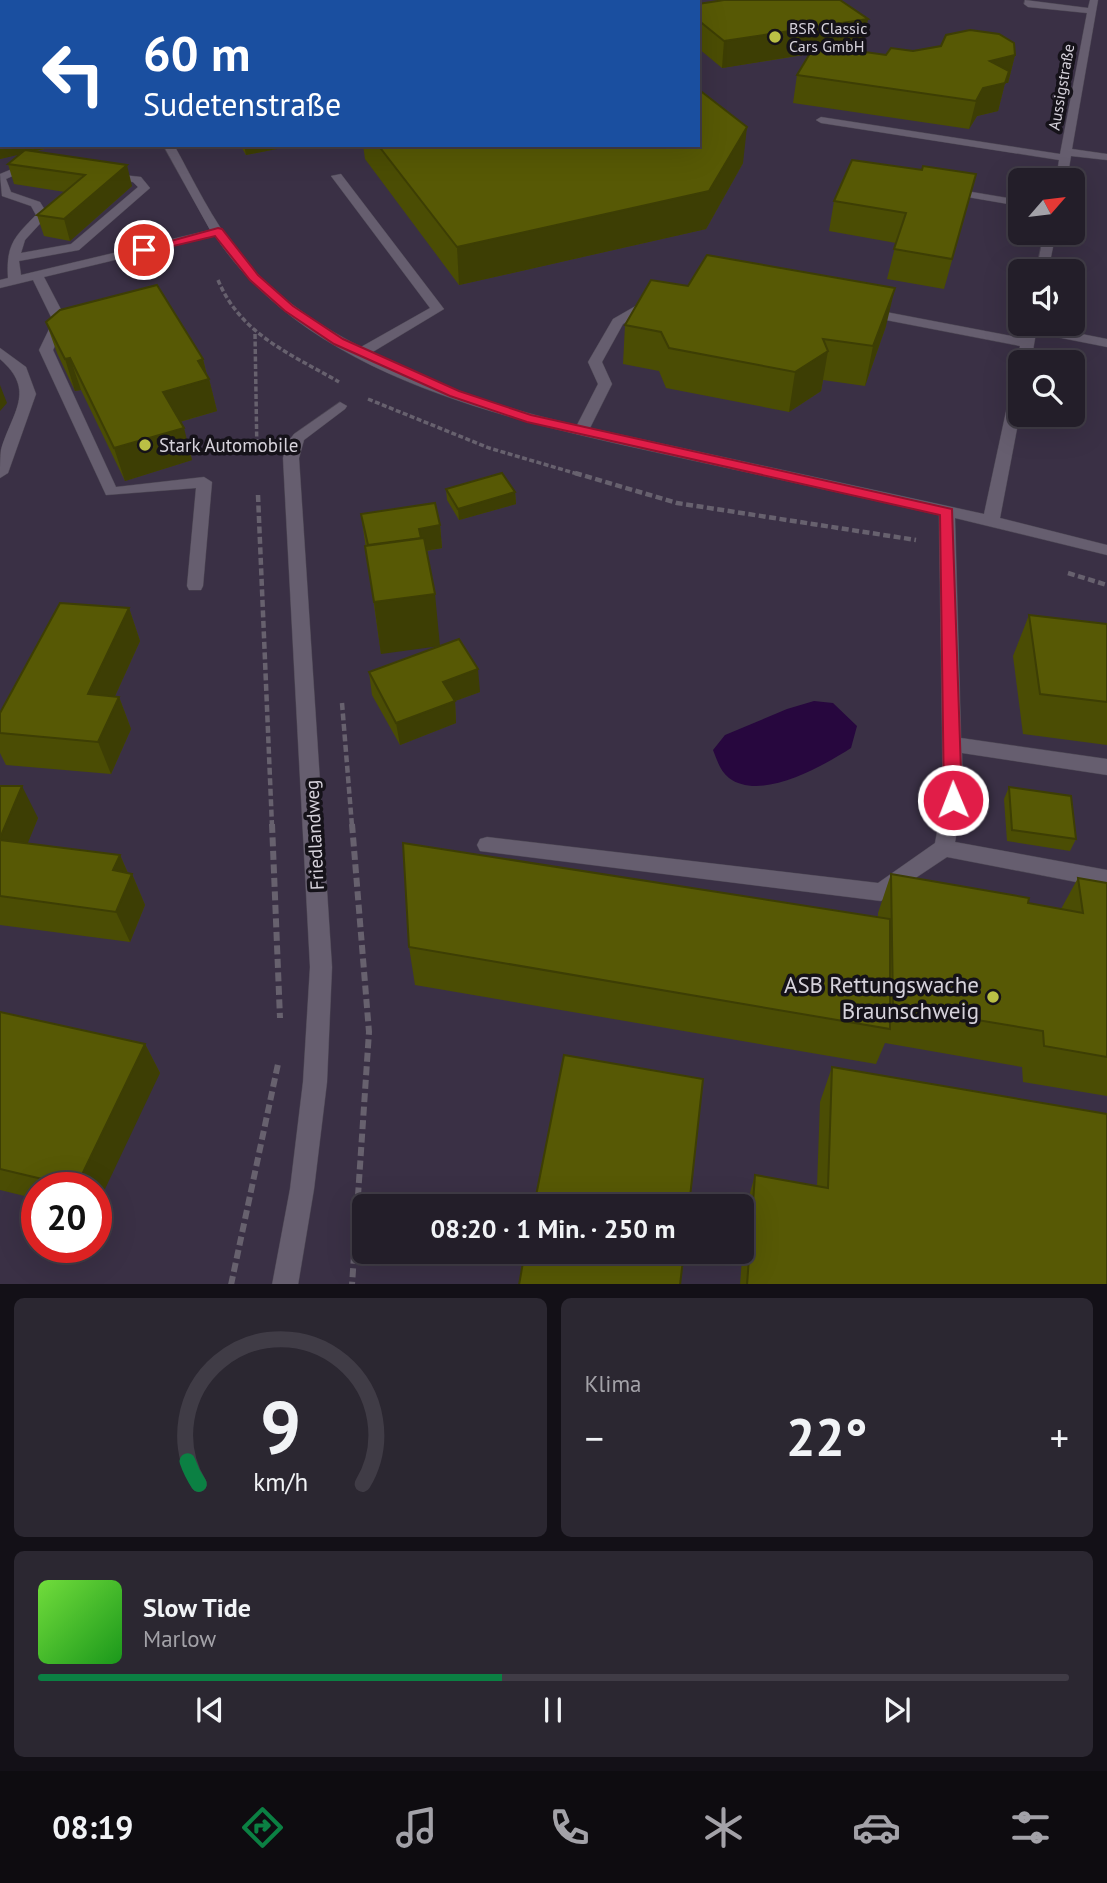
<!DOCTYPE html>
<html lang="de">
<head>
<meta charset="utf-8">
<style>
	body { margin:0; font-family:"PT Sans",sans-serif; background:#2b2731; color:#f1f3f6; height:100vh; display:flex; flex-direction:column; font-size:26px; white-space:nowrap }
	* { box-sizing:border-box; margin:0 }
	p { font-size:23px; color:#a3a2a8 }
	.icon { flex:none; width:38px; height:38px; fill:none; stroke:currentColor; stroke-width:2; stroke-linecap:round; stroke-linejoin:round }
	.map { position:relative; height:1284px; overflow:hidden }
	.drawer { display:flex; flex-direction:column; gap:14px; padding:14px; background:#131017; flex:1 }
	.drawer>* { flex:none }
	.guide { position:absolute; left:0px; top:0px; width:700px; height:147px; box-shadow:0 7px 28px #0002,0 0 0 2px #403c46; background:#1a4fa0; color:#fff; overflow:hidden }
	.needle { width:46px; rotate:62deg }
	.tools { position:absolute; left:1008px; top:168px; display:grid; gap:14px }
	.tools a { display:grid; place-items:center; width:77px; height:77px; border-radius:10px; background:#231e29; box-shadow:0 7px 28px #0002,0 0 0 2px #403c46; font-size:35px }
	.speed { position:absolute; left:21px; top:1172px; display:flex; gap:14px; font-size:35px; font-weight:700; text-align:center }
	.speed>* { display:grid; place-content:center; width:91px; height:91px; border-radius:50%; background:#231e29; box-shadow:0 7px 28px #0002,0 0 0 2px #403c46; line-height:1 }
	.speed .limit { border:10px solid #d22; background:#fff; color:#111 }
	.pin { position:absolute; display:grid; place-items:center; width:60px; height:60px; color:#fff; margin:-30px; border:4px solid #fff; border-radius:50%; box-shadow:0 2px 7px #0007 }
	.me { position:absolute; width:77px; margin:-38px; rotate:359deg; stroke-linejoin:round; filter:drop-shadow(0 0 5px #0008) }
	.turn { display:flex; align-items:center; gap:24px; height:147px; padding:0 28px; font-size:32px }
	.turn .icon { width:91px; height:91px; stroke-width:2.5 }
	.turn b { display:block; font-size:49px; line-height:60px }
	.big { font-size:52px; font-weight:700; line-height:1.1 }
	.drawer .tile { flex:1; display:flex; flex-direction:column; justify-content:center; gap:10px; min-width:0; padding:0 24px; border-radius:10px; background:#2b2731 }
	.drawer .dial { align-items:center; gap:0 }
	.dial svg { height:182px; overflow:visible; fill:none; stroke:#403c46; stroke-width:7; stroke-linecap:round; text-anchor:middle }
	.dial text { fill:#f1f3f6; stroke:none }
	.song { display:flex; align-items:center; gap:21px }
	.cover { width:84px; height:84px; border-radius:10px; background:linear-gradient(135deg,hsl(100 70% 55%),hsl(120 70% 35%)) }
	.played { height:7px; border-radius:4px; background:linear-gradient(90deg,#0b8043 45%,#403c46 45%) }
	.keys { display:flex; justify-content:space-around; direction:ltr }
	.heat { display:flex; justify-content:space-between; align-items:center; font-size:38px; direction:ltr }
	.drawer .tiles { flex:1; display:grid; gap:14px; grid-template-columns:1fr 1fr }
	.tile:last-child { grid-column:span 2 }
	.trip { position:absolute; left:352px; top:1194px; width:402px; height:70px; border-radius:10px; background:#231e29; box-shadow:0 7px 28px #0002,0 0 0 2px #403c46; font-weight:700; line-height:70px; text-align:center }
	.menu { display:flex; height:112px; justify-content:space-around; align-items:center; background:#0e0c10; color:#a3a2a8 }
	.menu .icon { width:49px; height:49px }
	.menu .selected { color:#0b8043 }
	.menu b { font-size:32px; color:#f1f3f6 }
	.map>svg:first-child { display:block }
</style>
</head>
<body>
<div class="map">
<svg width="1107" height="1285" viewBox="0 0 1107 1285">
	<rect width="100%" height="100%" fill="#2f2837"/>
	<path fill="#3a3045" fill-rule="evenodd" d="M55,0H1107V1284H0V11L2,145H698V2H46ZM1020,180H1073V233H1020ZM1020,271H1073V324H1020ZM1020,362H1073V415H1020ZM37,1188H96V1248H37ZM364,1206H742V1251H364Z"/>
	<path fill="#27073e" d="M814,701L833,703L857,726L851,748C823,766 761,802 729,778C720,771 717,760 713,750L725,735L787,709Z"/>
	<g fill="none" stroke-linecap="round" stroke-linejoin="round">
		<defs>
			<g id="minor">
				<path d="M81,0H89L90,2H81Z"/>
				<path d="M1025,0L1088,8L1090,0H1098L1072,149L1107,154V160L1071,156L1067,180H1056L1059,160L821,123L816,120L821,117L1060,154L1087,13L1028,7L1024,4Z"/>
				<path d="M163,145H174C194,181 212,220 238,252C271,293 314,323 361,347L430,308L331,176L341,174L444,309L371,353C436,385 506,410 577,425L598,384L588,362L613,319L653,296L658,297V303L623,324L602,362L612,384L590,428L984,514L1013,379L1020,375V413L1000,518L1107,545V555L955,518L961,738L1107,759V775L962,753L963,800L955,842L1107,870V888L947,857L881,901L480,851L477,845L480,839L487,837L878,883L935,843L943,800L939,515C855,496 770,477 686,459C526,423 313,384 215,236L44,277L67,321L53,350L116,487L204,477L212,482L203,586L201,590H189L187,586L196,488L106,495L39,350L53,321L33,280L0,288V280L8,278C6,245 14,237 36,215L31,206L2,196L0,174L29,162L39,164L6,179L11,192L40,202L48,215L25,240L21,253L71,244L138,187L133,182L105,177V173L141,177L150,188L79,250L19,261L21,275L210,230Z"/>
				<path d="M948,188L1020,200V206L944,193L942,191Z"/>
				<path d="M1044,233H1056L1048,271H1036Z"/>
				<path d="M865,308L1022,338L1024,328L1031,324L1107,339V347L1036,333L1031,362H1020V365L1017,362L1020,346L860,315V309Z"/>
				<path d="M0,348L26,367L36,394L8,473L0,478C0,469 0,458 1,450C12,412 37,391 0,359Z"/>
				<path d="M340,402L347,406L345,409L304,440L299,458L332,967L327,1082L314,1189L298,1285H272L290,1189L303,1082L310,967L283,458L287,443L294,434Z"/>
			</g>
			<path id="highway" d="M0,0H15L2,2L0,5Z"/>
		</defs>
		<use href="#minor" stroke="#4c4653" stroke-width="1"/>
		<use href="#highway" stroke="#4c4653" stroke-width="2"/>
		<g stroke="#67616e" stroke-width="3.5" stroke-dasharray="5 2.5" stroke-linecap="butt">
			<path d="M218,280C241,335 291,354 339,382"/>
			<path d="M255,334L257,455"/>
			<path d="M368,399L489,448L581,475"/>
		</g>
		<g stroke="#67616e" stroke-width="4.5" stroke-dasharray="7 3.5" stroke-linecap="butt">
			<path d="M575,473L677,503L916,540"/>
			<path d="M258,495L272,826"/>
			<path d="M1068,573L1107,585"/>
			<path d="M342,703L352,826"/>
		</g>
		<g stroke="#67616e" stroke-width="6" stroke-dasharray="9 4.5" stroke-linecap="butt">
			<path d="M272,824L280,1018"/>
			<path d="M352,824L369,1032L352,1285"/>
			<path d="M231,1285L278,1064"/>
		</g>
		<use href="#minor" fill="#665e6f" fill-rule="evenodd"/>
		<use href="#highway" fill="#b698d7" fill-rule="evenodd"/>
	</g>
	<g fill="#4b4d04">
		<path d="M151,0H348V2H152Z"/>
		<path d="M698,4L864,45L841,49L886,55L913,51L1015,55L1008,83H1005L998,111L977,116L969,129L793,103L797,75L810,54L722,68L698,48Z"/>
		<path d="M0,61L2,145H61L33,152L132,186L70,241L44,236L37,215L65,192L14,184L8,164L20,154L0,159Z"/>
		<path d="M240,145H296L246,155Z"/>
		<path d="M363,145H698L743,163L706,229L459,285L365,159Z"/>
		<path d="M834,201L968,203L944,289L887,279L896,243L829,231Z"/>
		<path d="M46,322L203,359L207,375L209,379L217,411L180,422L192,460L125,481L81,390L75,391L57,353Z"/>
		<path d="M625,325L886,326L865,386L823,380L821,391L789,412L666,388L659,371L623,364Z"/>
		<path d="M446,489L515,492L516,504L459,520L447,500Z"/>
		<path d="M361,514L440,525L442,548L427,551L381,654Z"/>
		<path d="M129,608L140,641L115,696L119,697L131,729L111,774L6,765L0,753V713Z"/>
		<path d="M1029,615L1107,624V745L1023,734L1013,656Z"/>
		<path d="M369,672L480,692L455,701L456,723L400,745L372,695Z"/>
		<path d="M0,786L38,818L27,844L120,855L128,873L132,874L145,905L130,942L0,925Z"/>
		<path d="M1009,787L1076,839L1070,851L1007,841L1004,799Z"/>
		<path d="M891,874L1028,903L1061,909L1078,878L1107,883V1096L1023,1082L1022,1067L885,1043L876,1064L415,985L409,947L878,917V913Z"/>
		<path d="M0,1012L145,1044L160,1073L96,1188H37V1199L0,1190Z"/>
		<path d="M832,1067L1107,1285H740L746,1207L755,1175L817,1186L820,1102Z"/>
	</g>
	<g fill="#3d3e04">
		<rect x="161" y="0" width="154" height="2"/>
		<path d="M320,0H348V2H329Z"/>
		<path d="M868,19L864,45L722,68L724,41Z"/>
		<path d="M1015,55L1008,83H1005L998,111L977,116L969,129L976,101L990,61Z"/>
		<path d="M2,120V145H61L0,159V121Z"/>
		<path d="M747,127L743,163L706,229L459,285L457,247Z"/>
		<path d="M244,145H296L246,155Z"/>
		<path d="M127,165L132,186L70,241L64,219Z"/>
		<path d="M895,288L886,326L865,386L873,346Z"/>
		<path d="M828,351L821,391L789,412L795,372Z"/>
		<path d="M70,358L81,390L75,391L65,359Z"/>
		<path d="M203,359L208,380L209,379L217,411L172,424L163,392L198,361Z"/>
		<path d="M0,385L7,403L0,411Z"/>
		<path d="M184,428L192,460L125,481L114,448Z"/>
		<path d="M515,492L516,504L459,520L458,509Z"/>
		<path d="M440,525L442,548L424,551L419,529Z"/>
		<path d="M435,594L440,646L381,654L374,602Z"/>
		<path d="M129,608L140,641L101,727L88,694Z"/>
		<path d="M478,669L480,692L455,701L456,723L400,745L396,723L443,682Z"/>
		<path d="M119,697L131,729L111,774L98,742Z"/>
		<path d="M22,786L38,818L16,872L0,842V838Z"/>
		<path d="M120,855L130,878L132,874L145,905L130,942L116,912L113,870Z"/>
		<path d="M145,1044L160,1073L96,1208V1188H78L76,1187Z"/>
	</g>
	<g fill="#575905" stroke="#3d3e04" stroke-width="2">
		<path d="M242,0H331L332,2H231Z"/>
		<path d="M427,0H523L525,2H416Z"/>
		<path d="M724,0H840L868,19L724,41L698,20V4Z"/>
		<path d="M970,30L999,34L1014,43L1015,55L990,61L1009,71L1005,83L983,88L976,101L797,75L815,45L886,55L891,48L913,51L941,46L946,35Z"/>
		<path d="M0,61H2V120L0,121Z"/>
		<path d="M698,89L747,127L709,191L457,247L378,145H698Z"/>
		<path d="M25,150L127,165L64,219L37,215L85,175L8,164Z"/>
		<path d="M852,160L922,170L923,166L976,174L952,259L894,249L906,213L834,201Z"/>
		<path d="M707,255L895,288L873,346L823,339L828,351L795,372L669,348L661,332L625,325L651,280L688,286Z"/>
		<path d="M157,285L203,359L198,361L209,379L163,392L184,428L114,448L70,358L65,359L46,322L60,310Z"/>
		<path d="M502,473L515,492L458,509L446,489Z"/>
		<path d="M435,503L440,525L419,529L421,538L368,545L361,514Z"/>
		<path d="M424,538L435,594L374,602L365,546Z"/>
		<path d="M60,603L129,608L88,694L119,697L98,742L0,733V713Z"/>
		<path d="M1029,615L1107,624V702L1040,694Z"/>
		<path d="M459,639L478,669L443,682L455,701L396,723L369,672Z"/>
		<path d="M0,786H22L0,838Z"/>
		<path d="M1009,787L1071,796L1076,839L1012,830Z"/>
		<path d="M0,840L120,855L113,870L132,874L116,912L0,896Z"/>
		<path d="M403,843L890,919V1029L409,947Z"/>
		<path d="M891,874L1029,898L1028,903L1083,913L1078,878L1107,883V1057L1044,1046L1043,1031L893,1006Z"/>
		<path d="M0,1012L145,1044L76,1187L0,1169Z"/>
		<path d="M564,1055L703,1079L689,1206H534Z"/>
		<path d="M832,1067L1107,1114V1285H747L755,1175L828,1188Z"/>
		<path d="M525,1251H684L680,1285H519Z"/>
	</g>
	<path fill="#e11d48" stroke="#92132f" stroke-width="2" d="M218,228L222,229L258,275L293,306L343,339L459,391L531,415L952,509L962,800L959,805L953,807L947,805L944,800L940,515L527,422L450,396L334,344L285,311L250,280L215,236L144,253L138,250Z"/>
	<g fill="#bac045" stroke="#151219" stroke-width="2.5">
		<circle cx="775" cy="37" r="7"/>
		<circle cx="145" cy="445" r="7"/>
		<circle cx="993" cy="997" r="7"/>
	</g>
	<g text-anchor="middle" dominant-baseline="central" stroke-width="7" stroke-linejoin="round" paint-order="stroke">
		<g font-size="16" fill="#d6d2db" stroke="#151219" text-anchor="start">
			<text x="789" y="28">BSR Classic<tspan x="789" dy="18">Cars GmbH</tspan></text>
		</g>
		<g font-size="16" fill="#d6d2db" stroke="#151219">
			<text transform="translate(1061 87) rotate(-80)">Aussigstraße</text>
		</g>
		<g font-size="19" fill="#d6d2db" stroke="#151219" text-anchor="start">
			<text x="159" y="445">Stark Automobile</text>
		</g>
		<g font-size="19" fill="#d6d2db" stroke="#151219">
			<text transform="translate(314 835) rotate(-93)">Friedlandweg</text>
		</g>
		<g font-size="23" fill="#d6d2db" stroke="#151219" text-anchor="end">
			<text x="979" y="984">ASB Rettungswache<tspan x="979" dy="26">Braunschweig</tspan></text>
		</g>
	</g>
</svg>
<div class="tools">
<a><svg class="needle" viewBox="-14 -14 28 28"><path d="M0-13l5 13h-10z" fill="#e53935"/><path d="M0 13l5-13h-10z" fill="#a3a2a8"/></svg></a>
<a><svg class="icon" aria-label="sound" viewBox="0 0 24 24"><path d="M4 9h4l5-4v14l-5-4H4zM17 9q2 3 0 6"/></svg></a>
<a><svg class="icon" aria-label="search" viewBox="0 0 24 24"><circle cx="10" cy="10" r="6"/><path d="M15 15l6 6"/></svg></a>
</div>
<div class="speed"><div class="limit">20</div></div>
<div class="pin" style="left:144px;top:250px;background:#d93025"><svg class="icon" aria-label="arrive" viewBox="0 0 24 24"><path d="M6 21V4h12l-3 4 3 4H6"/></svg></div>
<svg class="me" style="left:953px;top:800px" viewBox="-20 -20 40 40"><circle r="17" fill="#e11d48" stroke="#fff" stroke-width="3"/><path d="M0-11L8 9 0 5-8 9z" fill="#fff"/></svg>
<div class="trip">08:20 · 1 Min. · 250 m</div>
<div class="guide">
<div class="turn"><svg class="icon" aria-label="left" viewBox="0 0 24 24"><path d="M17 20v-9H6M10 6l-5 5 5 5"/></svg><div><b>60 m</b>Sudetenstraße</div></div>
</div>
</div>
<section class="drawer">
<div class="tiles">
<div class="tile dial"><svg viewBox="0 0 100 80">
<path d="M14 69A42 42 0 1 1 86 69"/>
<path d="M14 69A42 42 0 0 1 9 59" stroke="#0b8043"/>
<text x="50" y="56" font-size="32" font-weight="700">9</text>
<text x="50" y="72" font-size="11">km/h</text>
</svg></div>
<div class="tile"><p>Klima</p>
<div class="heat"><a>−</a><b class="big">22°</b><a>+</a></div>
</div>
<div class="tile">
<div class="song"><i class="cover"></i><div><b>Slow Tide</b><p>Marlow</p></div></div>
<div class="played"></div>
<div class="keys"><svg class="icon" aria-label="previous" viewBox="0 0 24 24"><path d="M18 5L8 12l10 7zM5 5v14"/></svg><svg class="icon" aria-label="pause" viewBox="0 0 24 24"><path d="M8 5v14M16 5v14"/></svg><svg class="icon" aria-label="next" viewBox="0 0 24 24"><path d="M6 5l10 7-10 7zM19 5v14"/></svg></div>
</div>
</div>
</section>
<nav class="menu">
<b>08:19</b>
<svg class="icon selected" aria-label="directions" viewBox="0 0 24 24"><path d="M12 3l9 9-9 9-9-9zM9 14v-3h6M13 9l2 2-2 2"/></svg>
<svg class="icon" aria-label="music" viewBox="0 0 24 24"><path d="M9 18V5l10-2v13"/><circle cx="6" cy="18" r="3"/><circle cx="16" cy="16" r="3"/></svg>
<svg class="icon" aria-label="phone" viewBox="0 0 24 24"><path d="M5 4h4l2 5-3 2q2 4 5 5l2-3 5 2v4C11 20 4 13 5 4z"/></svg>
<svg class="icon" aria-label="climate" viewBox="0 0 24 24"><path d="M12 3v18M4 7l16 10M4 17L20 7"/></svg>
<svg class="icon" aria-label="car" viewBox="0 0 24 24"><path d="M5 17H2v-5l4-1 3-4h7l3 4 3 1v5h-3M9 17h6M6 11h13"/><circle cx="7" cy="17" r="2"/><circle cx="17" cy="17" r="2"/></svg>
<svg class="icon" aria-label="filters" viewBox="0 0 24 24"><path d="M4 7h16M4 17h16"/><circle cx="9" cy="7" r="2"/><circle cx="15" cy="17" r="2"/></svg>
</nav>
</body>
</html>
